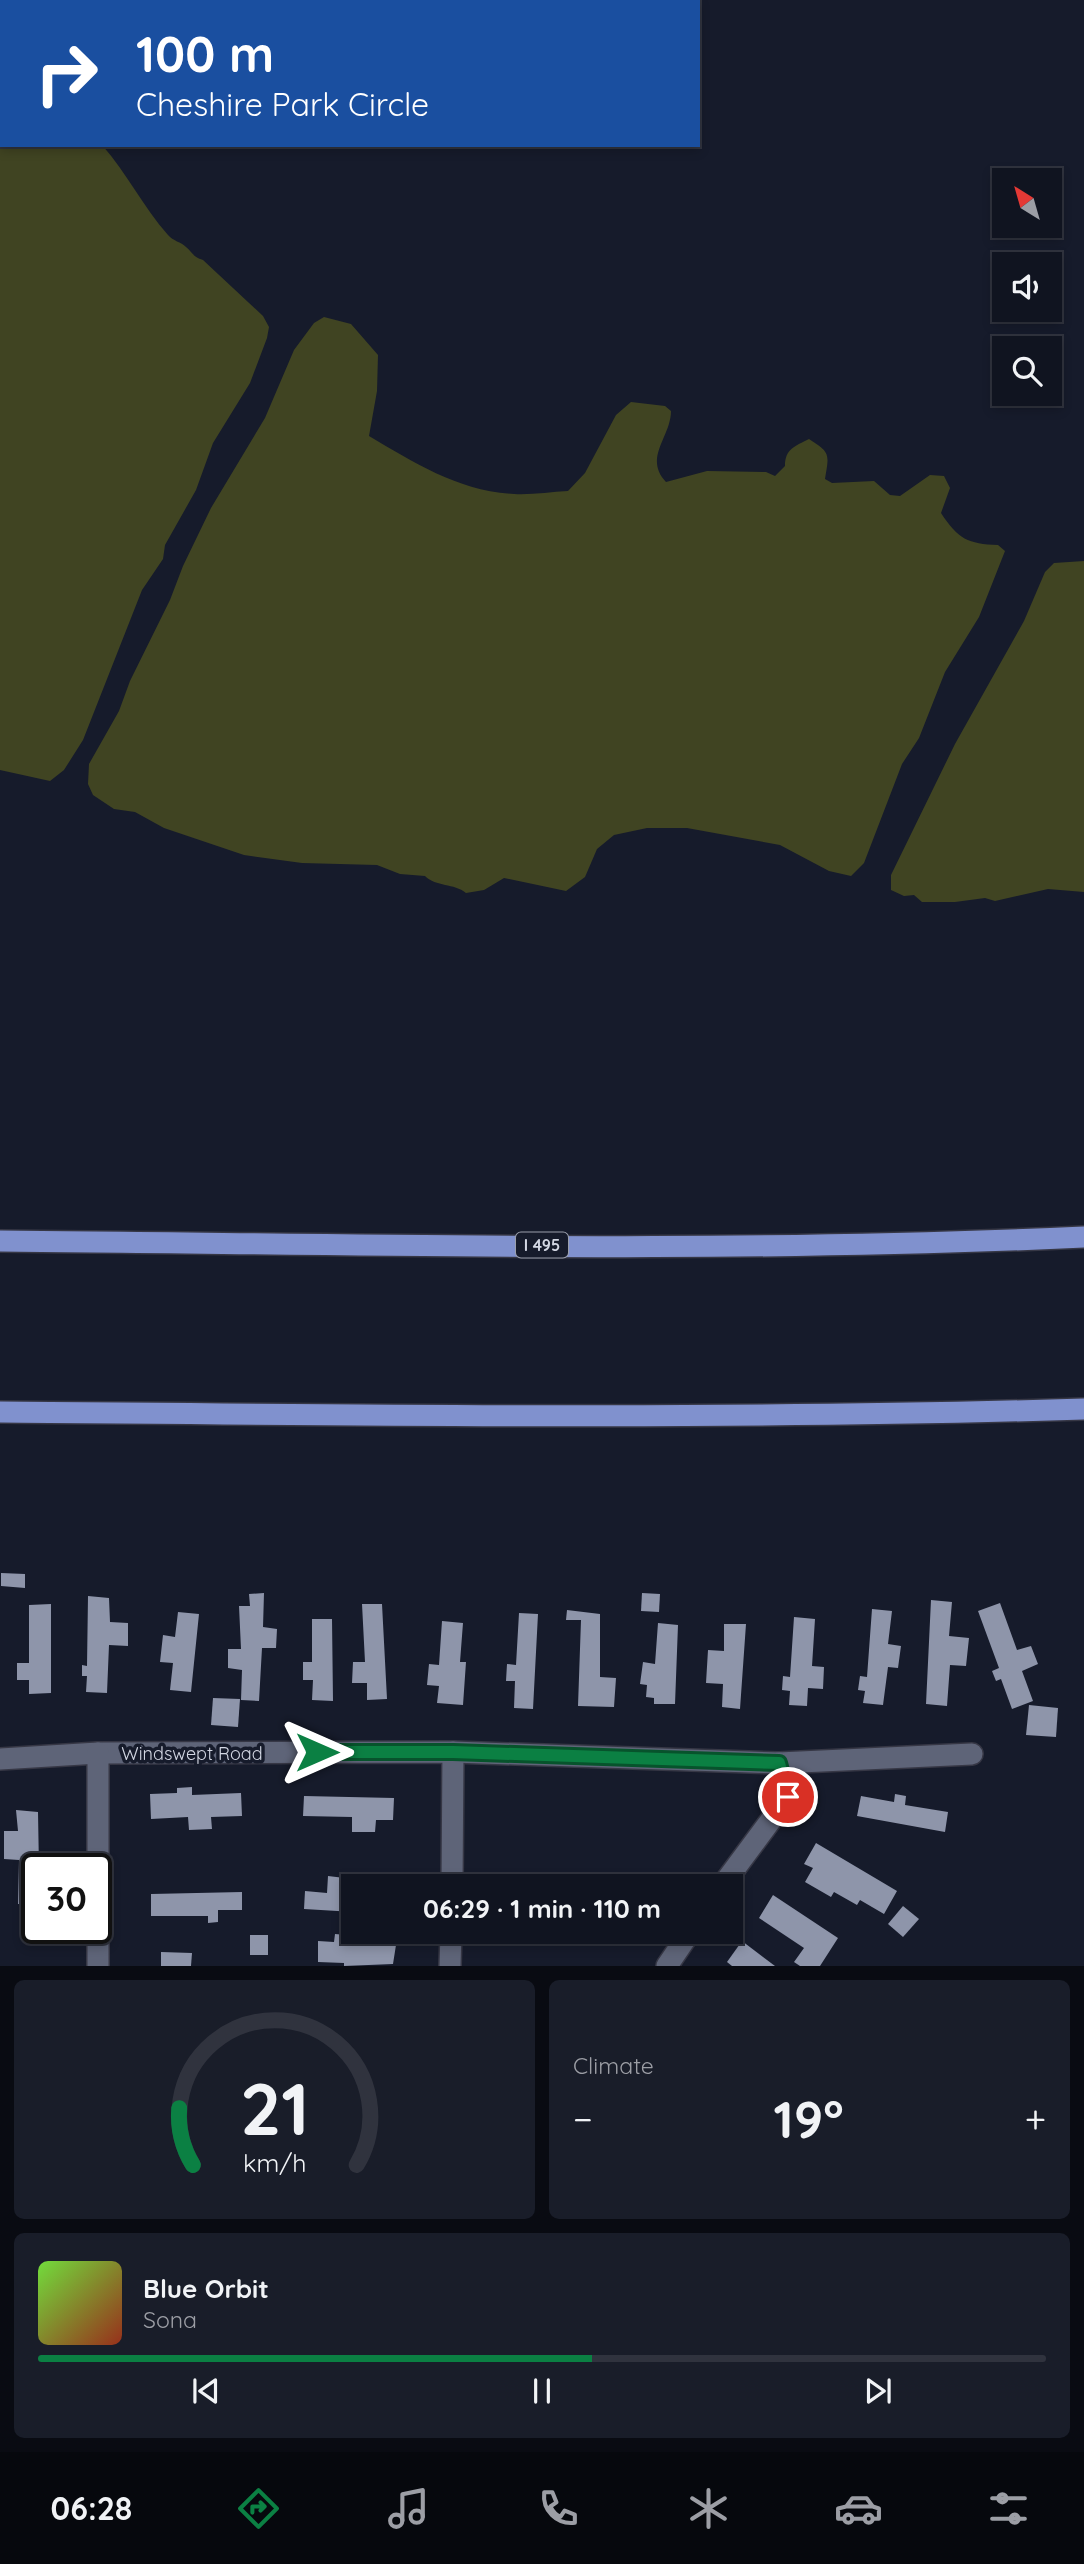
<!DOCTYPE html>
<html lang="en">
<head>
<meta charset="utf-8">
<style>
	body { margin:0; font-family:Quicksand,sans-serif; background:#191d29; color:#f1f3f6; height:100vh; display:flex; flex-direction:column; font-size:26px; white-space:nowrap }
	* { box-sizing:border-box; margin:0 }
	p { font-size:23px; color:#9c9ea5 }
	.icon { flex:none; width:38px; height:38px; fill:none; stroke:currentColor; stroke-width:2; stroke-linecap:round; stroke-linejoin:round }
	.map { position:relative; height:1966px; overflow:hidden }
	.sheet { display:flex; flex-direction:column; gap:14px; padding:14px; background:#090b12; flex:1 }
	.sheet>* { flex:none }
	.hud { position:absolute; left:0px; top:0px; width:700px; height:147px; box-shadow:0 4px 10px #0003,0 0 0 2px #30333e; background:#1a4fa0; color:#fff; overflow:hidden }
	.needle { width:46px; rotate:323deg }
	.buttons { position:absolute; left:992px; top:168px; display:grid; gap:14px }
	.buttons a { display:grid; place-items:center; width:70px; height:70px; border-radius:0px; background:#101420; box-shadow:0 4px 10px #0003,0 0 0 2px #30333e; font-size:35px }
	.speed { position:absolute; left:21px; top:1853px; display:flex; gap:14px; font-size:35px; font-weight:700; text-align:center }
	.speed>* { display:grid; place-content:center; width:91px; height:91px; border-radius:50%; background:#101420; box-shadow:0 4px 10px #0003,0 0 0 2px #30333e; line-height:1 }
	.speed .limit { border:4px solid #111; border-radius:10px; background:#fff; color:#111 }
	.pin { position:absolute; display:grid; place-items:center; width:60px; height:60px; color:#fff; margin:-30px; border:4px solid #fff; border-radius:50%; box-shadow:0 2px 7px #0007 }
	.me { position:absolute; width:77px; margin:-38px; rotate:90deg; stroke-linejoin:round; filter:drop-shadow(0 0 5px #0008) }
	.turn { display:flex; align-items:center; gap:24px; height:147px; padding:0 21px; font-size:32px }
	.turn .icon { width:91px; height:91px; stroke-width:2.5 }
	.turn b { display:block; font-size:49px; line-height:60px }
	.big { font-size:52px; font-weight:800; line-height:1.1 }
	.sheet .tile { flex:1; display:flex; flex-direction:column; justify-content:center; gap:10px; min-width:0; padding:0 24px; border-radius:10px; background:#191d29 }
	.sheet .dial { align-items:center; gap:0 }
	.dial svg { height:182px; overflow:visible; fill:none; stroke:#30333e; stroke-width:7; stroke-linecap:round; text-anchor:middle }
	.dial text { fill:#f1f3f6; stroke:none }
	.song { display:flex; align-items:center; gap:21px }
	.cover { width:84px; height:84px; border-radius:10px; background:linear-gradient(135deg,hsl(100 70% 55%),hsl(10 70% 35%)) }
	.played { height:7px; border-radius:4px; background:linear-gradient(90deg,#0b8043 55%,#30333e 55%) }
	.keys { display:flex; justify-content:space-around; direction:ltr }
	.heat { display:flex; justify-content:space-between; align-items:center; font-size:38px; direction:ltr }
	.sheet .tiles { flex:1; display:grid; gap:14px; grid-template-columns:1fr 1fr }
	.tile:last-child { grid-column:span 2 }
	.trip { position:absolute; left:341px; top:1874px; width:402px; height:70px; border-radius:0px; background:#101420; box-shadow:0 4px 10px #0003,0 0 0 2px #30333e; font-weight:800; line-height:70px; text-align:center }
	.tab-bar { display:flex; height:112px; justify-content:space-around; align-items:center; background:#06080d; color:#9c9ea5 }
	.tab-bar .icon { width:49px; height:49px }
	.tab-bar .on { color:#0b8043 }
	.tab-bar b { font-size:32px; color:#f1f3f6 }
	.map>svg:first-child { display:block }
</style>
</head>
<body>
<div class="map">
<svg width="1084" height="1966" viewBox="0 0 1084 1966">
	<rect width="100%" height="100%" fill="#161b2b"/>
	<g fill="#404422">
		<path d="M0,137L2,145H102C127,173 143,207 168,235C173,241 181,242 186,247C193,253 193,257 203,260L263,316L269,327L267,338L250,383L213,443L196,490L165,545L163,559L142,590L83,740L64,770L50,781L0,770Z"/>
		<path d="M324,317L351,324L378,355L377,391L369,436C415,463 458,491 514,494C531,495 550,492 568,491L585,473L616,415L631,402L665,406L671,411C671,437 643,458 666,482L707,471L766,472L775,476L785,466C785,449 795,446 809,439C831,453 829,454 825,479L832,483L874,481L890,495L900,496L930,475L944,476L950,488L941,513C958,539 968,544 998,545L1005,551L979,617L945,672L919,738L902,764L864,863L851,876L829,871L780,845L687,828H647L614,835L597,849L585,877L566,891L504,878L484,890L466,893C454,883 436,887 425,876L400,874L377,865L302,863L244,855L164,828L135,812L114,809L93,795L88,784L89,764L119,711L130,681L170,600L183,566L211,508L265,418L294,350L314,323Z"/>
		<path d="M1084,561V892L1048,889L995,901L985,898L955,902H922L914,895L904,896L891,890V875L955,744L1024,621L1045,572L1054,563Z"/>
	</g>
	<g fill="#8e95aa">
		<path d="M1,1573L25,1574V1588L1,1586Z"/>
		<path d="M264,1593L263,1627L277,1629L276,1648H262L259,1701L241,1700L242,1670L228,1668V1649H241L239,1606H250L249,1594Z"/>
		<path d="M642,1593L660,1594L659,1612L641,1611Z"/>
		<path d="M88,1596L109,1598L110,1622L128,1623V1646L109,1645L107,1693L86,1692L87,1676H82V1665L87,1666Z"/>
		<path d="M931,1600L952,1602L949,1636L969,1638L966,1666L950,1665L947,1706L926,1704Z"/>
		<path d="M1000,1603L1017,1650L1031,1646L1038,1664L1022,1671L1033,1701L1012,1709L1001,1679L996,1681L992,1671L999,1668L978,1611Z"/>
		<path d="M51,1604V1693L29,1694V1680H17V1663H29V1605Z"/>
		<path d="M362,1604H382L387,1699L367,1700V1683H352L353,1662H365Z"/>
		<path d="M872,1609L892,1611L888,1644L901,1646L898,1668L888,1667L883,1705L863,1703L865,1691L858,1690L860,1676L867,1677Z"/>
		<path d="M567,1610L600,1614V1677L616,1678L614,1707L578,1706L581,1620H566Z"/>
		<path d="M178,1612L199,1614L191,1692L170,1690L173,1663L160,1662L163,1635L175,1637Z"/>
		<path d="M519,1613L538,1614L533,1709L514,1708L515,1681H506L507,1664L516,1665Z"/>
		<path d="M794,1617L815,1619L812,1666L824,1667L823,1689L808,1688L807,1706L789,1705L790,1691L782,1690L783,1676L790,1677Z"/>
		<path d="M312,1619H332L333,1701L312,1700L313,1680H303V1662H312Z"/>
		<path d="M442,1621L463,1623L460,1662H466L463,1705L437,1703L439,1686L427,1685L429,1664L439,1665Z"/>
		<path d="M658,1623L678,1625L675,1704H654V1698L646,1697L647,1685L640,1684L643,1662L655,1664Z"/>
		<path d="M724,1624H746L740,1709L722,1707L723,1684L706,1683L708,1650L724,1651Z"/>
		<path d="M213,1698L240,1699L238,1727L211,1725Z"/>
		<path d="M1029,1705L1058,1708L1056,1737L1026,1735Z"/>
		<path d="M192,1787V1795L241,1793L242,1816L211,1817L212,1829L189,1830L188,1817L151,1819L150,1794L177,1793V1788Z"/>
		<path d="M895,1794L906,1796L905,1805L948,1812L945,1832L857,1816L861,1796L894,1802Z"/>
		<path d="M304,1796L394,1798L393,1820H376L375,1832H352V1817L303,1816Z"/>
		<path d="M16,1810L38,1812L39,1869H37V1905L18,1904L19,1860L4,1859V1831H18Z"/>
		<path d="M816,1843L897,1891L884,1914L860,1900L857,1905L834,1892L831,1897L805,1882L813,1868L804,1864Z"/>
		<path d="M328,1876L353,1879L354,1912L304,1909L305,1891L327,1893Z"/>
		<path d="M242,1892V1910H218V1922L208,1923V1916H151V1894Z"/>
		<path d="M773,1895L838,1938L820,1966H800L794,1962L804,1948L759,1918Z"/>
		<path d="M903,1906L919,1919L903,1937L888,1924Z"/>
		<path d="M335,1934L347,1935L346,1943L396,1945L393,1964L344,1966V1963L318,1962V1941L334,1942Z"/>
		<rect x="250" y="1935" width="18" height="20"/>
		<path d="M742,1941L775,1966H732L727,1962Z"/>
		<path d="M161,1952L192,1953L191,1966H161Z"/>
	</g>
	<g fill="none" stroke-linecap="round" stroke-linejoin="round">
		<defs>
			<g id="minor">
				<path d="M0,1759L98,1753L453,1752L779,1763L972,1754"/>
				<path d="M452,1886L453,1752"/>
				<path d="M722,1886L788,1797L779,1763"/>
				<path d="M98,1966V1753"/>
				<path d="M450,1966L451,1932"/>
				<path d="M667,1966L690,1932"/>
			</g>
			<g id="highway">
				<path d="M0,1241C361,1244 723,1254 1084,1237"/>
				<path d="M0,1412C361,1415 723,1420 1084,1409"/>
			</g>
		</defs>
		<use href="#minor" stroke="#363745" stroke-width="24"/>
		<use href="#highway" stroke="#363745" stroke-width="24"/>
		<use href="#minor" stroke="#5e6478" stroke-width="21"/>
		<use href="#highway" stroke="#8091ce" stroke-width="21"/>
	</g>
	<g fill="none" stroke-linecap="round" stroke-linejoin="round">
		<defs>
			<path id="route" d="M317,1752H453L779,1763L788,1797"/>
		</defs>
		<use href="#route" stroke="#07532c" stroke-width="18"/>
		<use href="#route" stroke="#0b8043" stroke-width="12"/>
	</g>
	<g text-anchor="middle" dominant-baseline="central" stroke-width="7" stroke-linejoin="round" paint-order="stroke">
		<rect fill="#161b2b" stroke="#9a9fac" stroke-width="2" x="516" y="1232.5" width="52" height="25" rx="5"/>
		<g font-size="16" font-weight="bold" fill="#d3d7e3">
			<text x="542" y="1245">I 495</text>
		</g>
		<g font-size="18" fill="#d3d7e3" stroke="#161b2b">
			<text x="192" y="1753">Windswept Road</text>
		</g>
	</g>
</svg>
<div class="buttons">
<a><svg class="needle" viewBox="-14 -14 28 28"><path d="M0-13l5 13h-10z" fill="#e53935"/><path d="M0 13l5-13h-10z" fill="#9c9ea5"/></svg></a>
<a><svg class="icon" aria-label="sound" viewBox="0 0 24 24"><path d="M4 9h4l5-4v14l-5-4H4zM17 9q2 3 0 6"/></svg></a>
<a><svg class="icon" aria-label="search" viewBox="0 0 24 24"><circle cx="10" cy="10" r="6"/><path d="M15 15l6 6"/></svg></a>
</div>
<div class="speed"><div class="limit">30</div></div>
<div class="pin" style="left:788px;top:1797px;background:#d93025"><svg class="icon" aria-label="arrive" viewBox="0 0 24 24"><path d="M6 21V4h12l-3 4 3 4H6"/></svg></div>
<svg class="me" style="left:317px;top:1752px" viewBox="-20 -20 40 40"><path d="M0-17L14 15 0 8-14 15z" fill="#0b8043" stroke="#fff" stroke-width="4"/></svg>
<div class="trip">06:29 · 1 min · 110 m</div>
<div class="hud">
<div class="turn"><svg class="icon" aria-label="right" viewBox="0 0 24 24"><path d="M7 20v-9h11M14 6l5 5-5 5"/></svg><div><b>100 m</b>Cheshire Park Circle</div></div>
</div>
</div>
<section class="sheet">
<div class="tiles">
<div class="tile dial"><svg viewBox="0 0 100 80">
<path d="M14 69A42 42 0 1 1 86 69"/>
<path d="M14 69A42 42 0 0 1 8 44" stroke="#0b8043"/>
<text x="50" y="56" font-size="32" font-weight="700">21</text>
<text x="50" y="72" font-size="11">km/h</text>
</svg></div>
<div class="tile"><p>Climate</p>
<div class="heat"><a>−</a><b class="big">19°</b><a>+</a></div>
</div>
<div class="tile">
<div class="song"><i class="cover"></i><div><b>Blue Orbit</b><p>Sona</p></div></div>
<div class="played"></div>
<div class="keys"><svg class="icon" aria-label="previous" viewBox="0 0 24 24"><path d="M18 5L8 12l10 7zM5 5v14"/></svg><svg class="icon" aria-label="pause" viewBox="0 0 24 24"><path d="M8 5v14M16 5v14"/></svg><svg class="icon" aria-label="next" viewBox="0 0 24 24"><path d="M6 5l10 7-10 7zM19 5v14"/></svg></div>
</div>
</div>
</section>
<nav class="tab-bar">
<b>06:28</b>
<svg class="icon on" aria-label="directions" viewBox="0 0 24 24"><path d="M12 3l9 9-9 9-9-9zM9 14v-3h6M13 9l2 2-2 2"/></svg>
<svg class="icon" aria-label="music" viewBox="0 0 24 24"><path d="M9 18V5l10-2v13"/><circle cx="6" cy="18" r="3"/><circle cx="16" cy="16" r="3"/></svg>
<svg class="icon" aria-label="phone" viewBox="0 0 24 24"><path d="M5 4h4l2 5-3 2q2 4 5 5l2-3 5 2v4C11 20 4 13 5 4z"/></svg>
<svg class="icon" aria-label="climate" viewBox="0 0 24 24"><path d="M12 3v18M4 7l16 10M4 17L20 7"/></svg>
<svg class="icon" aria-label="car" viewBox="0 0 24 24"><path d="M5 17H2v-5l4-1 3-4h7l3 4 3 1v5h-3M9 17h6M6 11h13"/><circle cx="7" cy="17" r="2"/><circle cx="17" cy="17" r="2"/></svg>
<svg class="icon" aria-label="filters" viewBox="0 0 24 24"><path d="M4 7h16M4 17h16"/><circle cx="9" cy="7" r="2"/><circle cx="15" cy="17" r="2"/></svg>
</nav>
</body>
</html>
